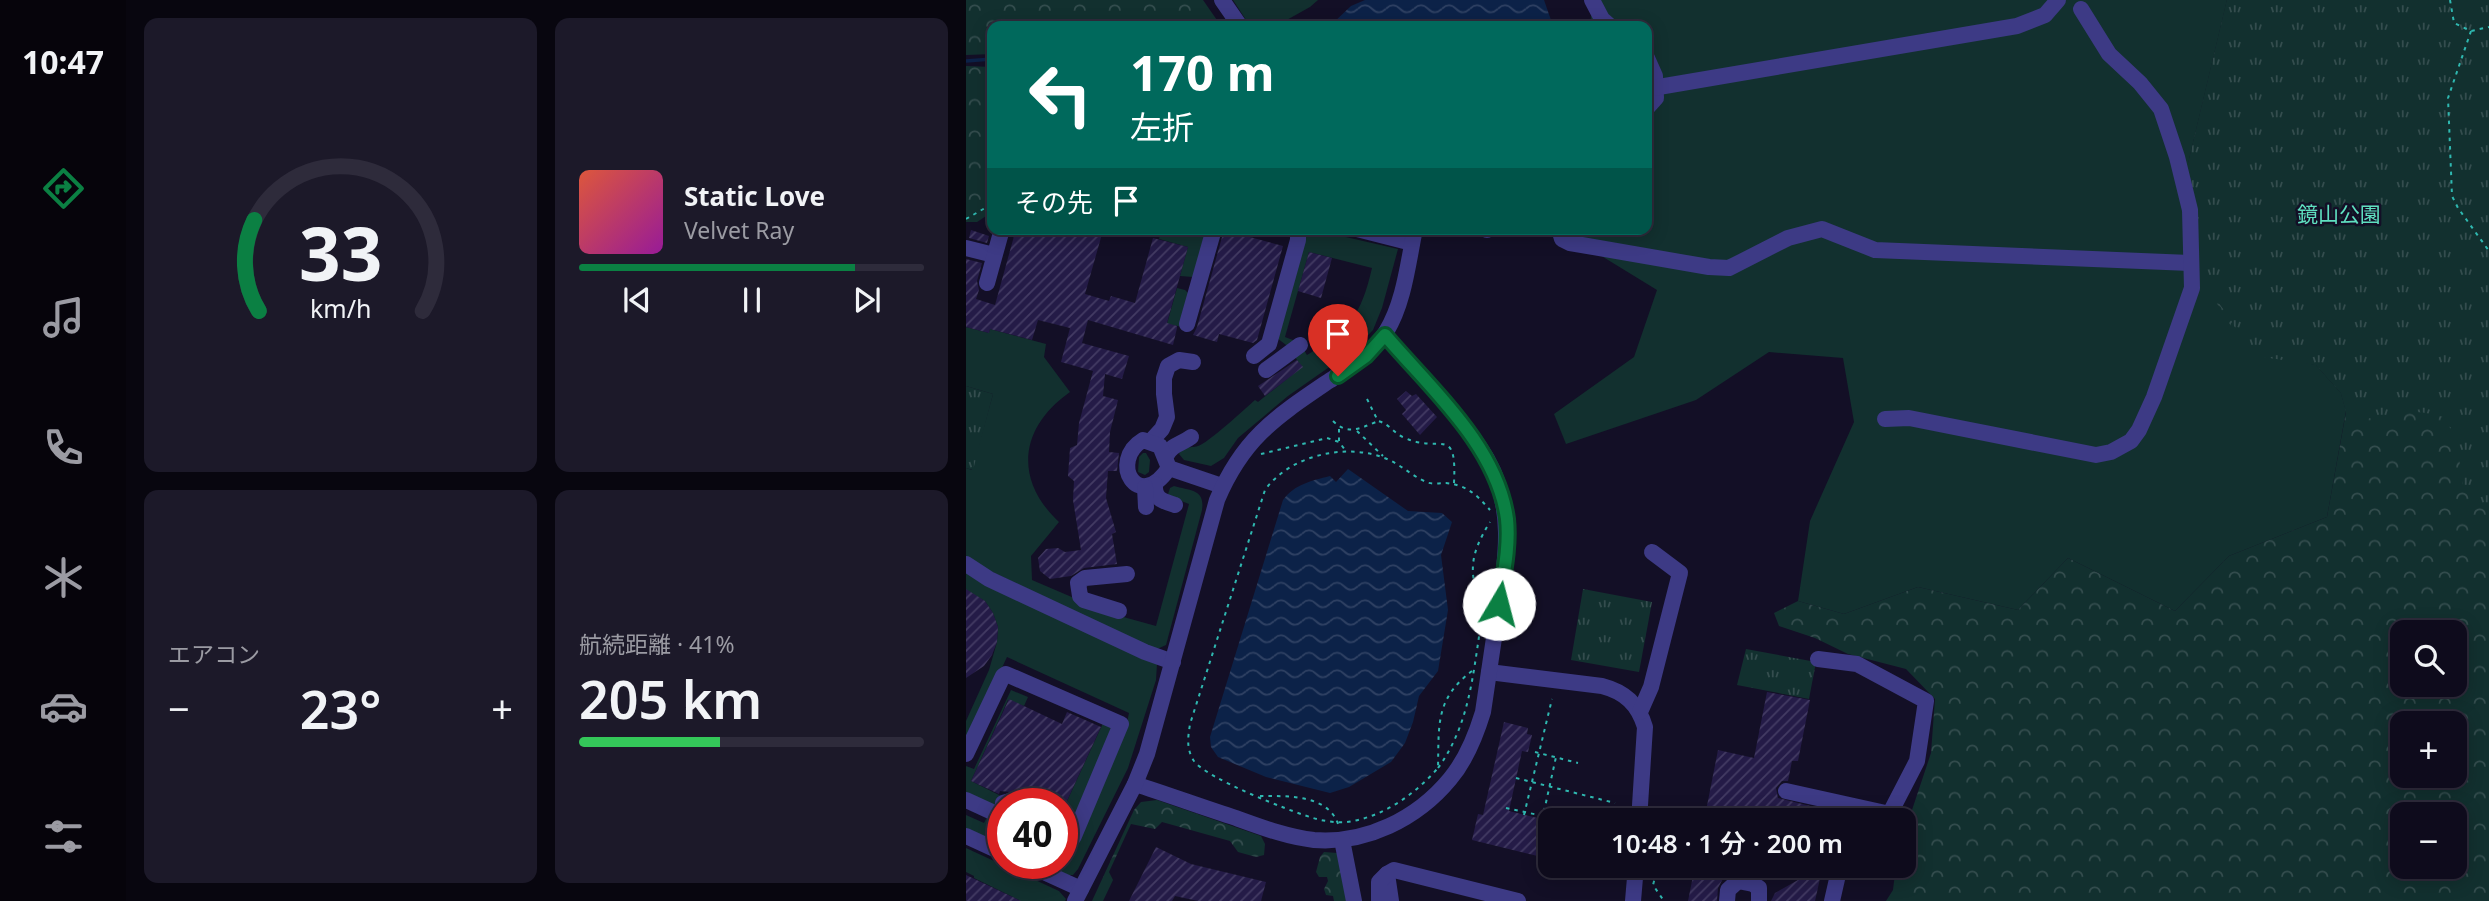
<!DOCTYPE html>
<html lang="ja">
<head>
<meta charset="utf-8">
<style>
	body { margin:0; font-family:"Noto Sans","Noto Sans JP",sans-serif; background:#1c1929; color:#f1f3f6; height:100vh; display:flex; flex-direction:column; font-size:26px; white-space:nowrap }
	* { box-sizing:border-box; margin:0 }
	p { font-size:23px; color:#9b9ba3 }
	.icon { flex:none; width:38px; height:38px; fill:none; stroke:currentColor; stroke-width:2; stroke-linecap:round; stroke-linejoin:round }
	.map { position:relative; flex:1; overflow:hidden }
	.panel { display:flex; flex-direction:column; gap:18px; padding:18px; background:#08060f; width:840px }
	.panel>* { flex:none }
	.banner { position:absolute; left:21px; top:21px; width:665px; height:214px; border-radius:14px; box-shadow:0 4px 18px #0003,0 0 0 2px #2e2b3b; background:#00695c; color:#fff; overflow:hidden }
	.controls { position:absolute; left:1424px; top:620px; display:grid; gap:14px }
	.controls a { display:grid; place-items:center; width:77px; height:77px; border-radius:14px; background:#0e0b1c; box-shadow:0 4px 18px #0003,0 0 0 2px #2e2b3b; font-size:35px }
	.speed { position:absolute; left:21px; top:788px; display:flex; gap:14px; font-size:35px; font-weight:700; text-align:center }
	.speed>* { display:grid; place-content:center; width:91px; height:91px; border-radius:50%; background:#0e0b1c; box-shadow:0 4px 18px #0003,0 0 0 2px #2e2b3b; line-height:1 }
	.speed .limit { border:10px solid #d22; background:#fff; color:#111 }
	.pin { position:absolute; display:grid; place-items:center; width:60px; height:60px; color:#fff; margin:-72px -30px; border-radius:50% 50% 50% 0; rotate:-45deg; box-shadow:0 0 7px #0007 }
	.pin .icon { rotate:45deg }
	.me { position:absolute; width:77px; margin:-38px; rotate:8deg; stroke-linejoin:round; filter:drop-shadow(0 0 5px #0008) }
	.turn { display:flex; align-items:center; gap:24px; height:147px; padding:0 28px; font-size:32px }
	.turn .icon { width:91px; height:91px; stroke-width:2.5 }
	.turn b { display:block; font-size:49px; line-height:60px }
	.then { display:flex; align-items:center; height:66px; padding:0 28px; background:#0003; gap:14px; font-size:26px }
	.big { font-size:52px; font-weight:600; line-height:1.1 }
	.panel .tile { flex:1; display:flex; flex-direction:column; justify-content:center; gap:10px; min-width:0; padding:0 24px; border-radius:14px; background:#1c1929 }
	.panel .dial { align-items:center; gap:0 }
	.dial svg { height:182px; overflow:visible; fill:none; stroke:#2e2b3b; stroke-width:7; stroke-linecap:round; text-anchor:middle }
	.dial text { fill:#f1f3f6; stroke:none }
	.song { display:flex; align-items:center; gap:21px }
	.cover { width:84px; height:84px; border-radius:10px; background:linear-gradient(135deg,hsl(10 70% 55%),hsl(300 70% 35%)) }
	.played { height:7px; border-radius:4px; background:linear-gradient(90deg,#0b8043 80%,#2e2b3b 80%) }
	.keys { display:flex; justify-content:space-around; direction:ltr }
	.heat { display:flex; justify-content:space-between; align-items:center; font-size:38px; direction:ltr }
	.charge { height:10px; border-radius:5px; background:linear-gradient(90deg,#34c759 41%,#2e2b3b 0) }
	.panel .tiles { flex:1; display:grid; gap:18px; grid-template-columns:repeat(2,1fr) }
	.trip { position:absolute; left:572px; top:808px; width:378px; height:70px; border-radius:14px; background:#0e0b1c; box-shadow:0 4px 18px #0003,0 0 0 2px #2e2b3b; font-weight:600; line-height:70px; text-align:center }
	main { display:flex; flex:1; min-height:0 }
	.dock { display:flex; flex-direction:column; width:126px; justify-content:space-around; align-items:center; background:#06040b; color:#9b9ba3 }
	.dock .icon { width:49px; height:49px }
	.dock .on { color:#0b8043 }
	.dock b { font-size:32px; color:#f1f3f6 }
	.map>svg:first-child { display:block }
</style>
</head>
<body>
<main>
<nav class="dock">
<b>10:47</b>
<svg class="icon on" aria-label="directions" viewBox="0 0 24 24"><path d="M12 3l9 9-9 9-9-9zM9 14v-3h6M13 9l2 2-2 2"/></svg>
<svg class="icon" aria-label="music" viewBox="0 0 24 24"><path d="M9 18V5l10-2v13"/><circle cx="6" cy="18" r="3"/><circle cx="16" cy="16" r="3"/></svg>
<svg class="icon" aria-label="phone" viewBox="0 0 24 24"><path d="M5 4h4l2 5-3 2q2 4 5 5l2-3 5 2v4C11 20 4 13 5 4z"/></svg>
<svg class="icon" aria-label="climate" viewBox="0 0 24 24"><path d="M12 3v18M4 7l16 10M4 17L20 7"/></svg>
<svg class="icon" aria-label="car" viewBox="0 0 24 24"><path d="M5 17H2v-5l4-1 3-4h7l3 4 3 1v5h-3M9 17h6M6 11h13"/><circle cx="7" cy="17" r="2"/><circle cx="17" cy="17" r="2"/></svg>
<svg class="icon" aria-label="filters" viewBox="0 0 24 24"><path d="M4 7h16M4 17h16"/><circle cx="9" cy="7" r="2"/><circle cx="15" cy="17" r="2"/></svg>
</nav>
<section class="panel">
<div class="tiles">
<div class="tile dial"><svg viewBox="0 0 100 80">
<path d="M14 69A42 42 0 1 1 86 69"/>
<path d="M14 69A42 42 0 0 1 12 29" stroke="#0b8043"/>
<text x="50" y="56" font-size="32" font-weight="700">33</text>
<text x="50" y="72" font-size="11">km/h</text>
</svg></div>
<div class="tile">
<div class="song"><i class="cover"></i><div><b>Static Love</b><p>Velvet Ray</p></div></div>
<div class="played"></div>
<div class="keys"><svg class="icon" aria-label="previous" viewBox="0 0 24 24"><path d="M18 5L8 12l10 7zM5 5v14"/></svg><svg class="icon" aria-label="pause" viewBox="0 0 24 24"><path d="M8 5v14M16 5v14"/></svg><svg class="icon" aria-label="next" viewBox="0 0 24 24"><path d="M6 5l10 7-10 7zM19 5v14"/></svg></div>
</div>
<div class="tile"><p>エアコン</p>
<div class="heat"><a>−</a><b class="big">23°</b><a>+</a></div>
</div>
<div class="tile"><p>航続距離 · 41%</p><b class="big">205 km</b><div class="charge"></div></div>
</div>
</section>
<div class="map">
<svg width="1523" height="901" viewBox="0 0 1523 901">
	<defs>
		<pattern id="forest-crowns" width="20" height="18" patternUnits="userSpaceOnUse" patternTransform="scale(1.75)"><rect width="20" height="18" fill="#12302f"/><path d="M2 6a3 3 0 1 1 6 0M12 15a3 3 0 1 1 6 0" fill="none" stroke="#344d4e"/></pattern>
		<pattern id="park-tufts" width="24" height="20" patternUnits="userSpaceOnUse" patternTransform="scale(1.75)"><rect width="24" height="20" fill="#12302f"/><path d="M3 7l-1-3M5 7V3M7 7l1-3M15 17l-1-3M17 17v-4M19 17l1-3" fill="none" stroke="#344d4e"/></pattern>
		<pattern id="water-waves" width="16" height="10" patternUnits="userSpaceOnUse" patternTransform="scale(1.75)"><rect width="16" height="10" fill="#0c2248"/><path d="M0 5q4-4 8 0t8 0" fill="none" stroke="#2f4163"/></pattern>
		<pattern id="building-hatch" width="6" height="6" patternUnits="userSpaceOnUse" patternTransform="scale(1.75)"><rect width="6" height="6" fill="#241b47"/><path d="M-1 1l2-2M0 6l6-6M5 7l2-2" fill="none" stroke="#433b63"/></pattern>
	</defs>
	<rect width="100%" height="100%" fill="#130f26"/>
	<g fill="#12302f">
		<path d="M267,0H352L344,7L310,26H284Z"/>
		<path d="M622,0H1261L1222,164L1325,360L1350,365L1375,393L1380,411L1361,517L1263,556L1209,611L1102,558L1052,610L952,587L878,614L832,601L844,521L888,422L877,358L803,352L730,400L600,444L588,414L668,357L691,290L598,233V229H681V26H624L626,8Z"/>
		<path d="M341,229H358V232L432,249L416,308L407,330L389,349L322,396L272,438L258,458L245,466L218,460L213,454C219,444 223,449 232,446C241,444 280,408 289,400L292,402L336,367L329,357L338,350L341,355C383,330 395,316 406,268L343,252L319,337L332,342L324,348L311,338Z"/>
		<path d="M195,231L239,236L227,277L214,276L222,247L193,239Z"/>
		<path d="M211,288L219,290L224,295L216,327L207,325L204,337L199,331Z"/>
		<path d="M0,327L23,333L24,329L80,344L78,357L104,392C54,427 47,479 93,522L65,556L66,580L143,613L190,626L223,504L205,497L202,494L204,488L208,486C225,491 239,489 236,510L200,645L189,650L10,564L0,556V468L6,470L27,394L0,386Z"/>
		<path d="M177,453H180L184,460L183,472L179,475L172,472L173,457Z"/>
		<path d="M0,570L191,664L190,680L162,768L112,869L107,875H102L77,863H96L98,849L105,850L159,732L163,713L41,657L0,744V721L23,670L31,642L32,627L27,613L19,601L0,591Z"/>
		<path d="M45,690L62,697L58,706L42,700L5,781L37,797L29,807L0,792V766L8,769Z"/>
		<path d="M138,721L151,727L104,835L96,837V812Z"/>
		<path d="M0,815L18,823L21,817L32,821L33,826L27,838L24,839L0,828Z"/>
		<path d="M0,848L93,891L100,899L99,901H55L8,878V876L0,872Z"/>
	</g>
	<g fill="url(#forest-crowns)" fill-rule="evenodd">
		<path d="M0,0H237L255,26H26V54L0,55Z"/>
		<path d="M1261,0H1523V901H920L927,890L930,866H938V834L965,753L969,699L940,669L882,654L849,638L813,626L808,613L832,601L878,614L952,587L1052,610L1102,558L1209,611L1263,556L1361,517L1380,412L1375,393L1350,365L1283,355L1232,273L1222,164ZM1437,632H1489V684H1437ZM1437,723H1489V775H1437ZM1437,814H1489V866H1437Z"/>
		<path d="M0,66L26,67V212L11,222H0Z"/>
		<path d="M191,800L295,836L299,844L298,855L290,857L272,852L264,841L196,822L189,829L165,824L143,872L147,880L137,901H126L168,810L175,802Z"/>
		<path d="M358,852L371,853L381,901H368L367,896L360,895L358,889L362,881L361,877H353L350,872L354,857Z"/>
	</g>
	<g fill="url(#park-tufts)">
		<path d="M1261,0H1523V515L1497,485L1490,437L1477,417C1452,410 1441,410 1419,423L1380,411L1375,393L1350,365L1283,355L1265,320L1224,263L1222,164Z"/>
		<path d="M0,386L27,394L7,470L0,468Z"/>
		<path d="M617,589L686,602L673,672L605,660Z"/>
		<path d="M780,649L850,662L843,699L771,685Z"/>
	</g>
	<g fill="url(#water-waves)">
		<path d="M399,0H578L587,26H364L385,6Z"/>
		<path d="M382,469L442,511L476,513L486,522L475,555L482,610L472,671L453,696L447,722L439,743L425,762L383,787L364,793L300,777L252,757L245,747L244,737L317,500C329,484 345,481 364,476L370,482Z"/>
	</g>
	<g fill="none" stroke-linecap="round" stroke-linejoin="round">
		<path stroke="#0c2248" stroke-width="3.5" d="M0,61L26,59"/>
	</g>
	<g fill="url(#building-hatch)">
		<path d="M50,229H74L99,236L100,229H118L136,234L119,294L143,301L145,296L169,303L187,238L222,247L201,323L211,326V328L207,345L122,320L116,343L163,356L156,379L139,374L137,396L152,400L144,432L143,452L153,453L151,471H142L140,498L150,532L146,534L151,564L118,568L105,576L84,579L74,571L72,558L80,549L92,548L99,552L115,550L107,500L108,481L102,476L104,448L111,445L113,423L127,371L95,362L104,328L72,320L66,340L24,329L23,333L0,327V259L16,263L11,281L13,290L10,299L29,305Z"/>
		<path d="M5,230L23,236L21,243L3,238Z"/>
		<path d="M258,230L317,246L291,340L287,343L253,334L251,342L227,335L231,327Z"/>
		<path d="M343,252L366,258L355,298L332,291Z"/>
		<path d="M331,360L337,367L299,396L292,386Z"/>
		<path d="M440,391L446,396L450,394L471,417L454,435L436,414L440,410L431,399Z"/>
		<path d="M0,589L19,601L27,613L32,627L31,642L26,655L18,666L0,678Z"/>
		<path d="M801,692L844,700L832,761H826L822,781H816L810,788L812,798L905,821H738L752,750L788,758Z"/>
		<path d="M43,699L96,724L101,712L135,727L100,803H61L59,796L54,793L34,791L33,794L5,781Z"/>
		<path d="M538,722L562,728L561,734L566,735L562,752L556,751L543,811L584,821V859L506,840L512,814L517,815Z"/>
		<path d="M190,847L225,864L300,882L295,901H232L209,896L206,901H163Z"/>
		<path d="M729,866H827V868L855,874L849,901H805L809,893L832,880L796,873L795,877L773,871L760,873L752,888L751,901H722Z"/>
		<path d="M0,875L55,901H0Z"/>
	</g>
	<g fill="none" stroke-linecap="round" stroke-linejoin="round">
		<g stroke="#2fb8b0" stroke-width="2" stroke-dasharray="3.5 5" stroke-linecap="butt">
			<path d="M1484,0L1488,23L1505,31L1523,27"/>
			<path d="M1505,31L1482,98L1486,196L1492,208L1523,251"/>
			<path d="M0,219L26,204"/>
			<path d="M401,399L412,421C424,424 428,434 439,438C474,454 491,424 488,483"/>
			<path d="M367,421C381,435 393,429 410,422"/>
			<path d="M391,431L417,456"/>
			<path d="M373,441V429"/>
			<path d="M295,454L361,438L373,442L380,451"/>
			<path d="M517,611C502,573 503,556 524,522"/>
			<path d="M506,671C469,699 473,725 472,768C449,794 418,817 381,822C369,823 356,821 344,817C321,810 240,778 228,761C220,749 222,737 224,724L299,490C324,455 381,442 421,459C435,465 445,475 458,481C465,485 473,483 480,483C501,485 511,495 524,510"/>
			<path d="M569,752L612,763"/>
			<path d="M472,768C506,721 507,668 517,612"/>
			<path d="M550,778L649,803"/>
			<path d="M294,796C321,796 364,794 373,827"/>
			<path d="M540,808L577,816L590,757"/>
			<path d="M558,815L586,699"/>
			<path d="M683,867L690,874L687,885L698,901"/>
		</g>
		<g stroke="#3d3a85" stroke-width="16">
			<path d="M256,0L274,26"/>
			<path d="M626,0L636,19L644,26"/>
			<path d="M681,58L689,76L690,98L681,108"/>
			<path d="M681,89L1051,26L1079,15L1092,0"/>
			<path d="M391,229L446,243"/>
			<path d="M593,229L596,239L604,243L743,267L763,268L822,238L856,229L909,250L1224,263"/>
			<path d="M521,230L522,229"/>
			<path d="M0,248L28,255"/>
			<path d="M21,283L36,229"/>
			<path d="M221,324L248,229"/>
			<path d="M288,356L303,344L332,240V229"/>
			<path d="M300,370L334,345"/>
			<path d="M919,419L943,418L1130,455L1145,452L1165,441L1173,430L1188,397L1226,288L1224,210L1211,157L1195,109L1174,83L1143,54L1115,9"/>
			<path d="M185,441L196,429L201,417L198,394V378L202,366L213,360L227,362"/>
			<path d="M200,456C206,444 216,444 225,437"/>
			<path d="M203,468C172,514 142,461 177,440L194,446L203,468L256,486"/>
			<path d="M189,484C188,499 196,501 209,505"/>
			<path d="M179,487L180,507"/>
			<path d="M0,564L23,579L179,652L207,662"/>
			<path d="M153,611L118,600L114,596L112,583L119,578L161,574"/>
			<path d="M852,659L891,664L960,701L951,761L920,821"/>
			<path d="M523,672L636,686C659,692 672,704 679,727L673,821"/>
			<path d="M674,712L685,687L714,573L686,552"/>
			<path d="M0,754L37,676L40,674L155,724L108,836L104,842L96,843"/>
			<path d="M169,784C203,795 236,807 270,818C295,827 321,837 348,840C400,844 451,819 484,779C500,760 510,735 517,712C522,678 527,645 532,611C540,559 549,508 521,459C495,415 452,374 419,335"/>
			<path d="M820,791L924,814"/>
			<path d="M0,800L37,817"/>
			<path d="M37,803L44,801L51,803"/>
			<path d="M0,836L37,853"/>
			<path d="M376,840L388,901"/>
			<path d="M58,863L115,889"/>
			<path d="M421,874L425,901"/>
			<path d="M109,901L169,784L181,754L251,500C277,438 310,417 363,381C384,367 406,355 420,332C438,303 442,263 449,229"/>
			<path d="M413,901V882L421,874L428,870L552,901"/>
			<path d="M667,901L670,866"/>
			<path d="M761,901L762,890L772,881L787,884L793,888V901"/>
			<path d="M866,901L874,866"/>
		</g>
	</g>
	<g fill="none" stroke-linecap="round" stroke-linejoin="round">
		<defs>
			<path id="route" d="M372,376L400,356L419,335C465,389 531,446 541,519C544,547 537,577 533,604"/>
		</defs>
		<use href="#route" stroke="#07532c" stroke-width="18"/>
		<use href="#route" stroke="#0b8043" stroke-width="12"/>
	</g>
	<g text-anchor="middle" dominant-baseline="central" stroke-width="5" stroke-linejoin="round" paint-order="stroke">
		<g font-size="21" fill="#5fe0c0" stroke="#130f26">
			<text x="1373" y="214">鏡山公園</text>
		</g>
	</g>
</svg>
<div class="controls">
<a><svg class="icon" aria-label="search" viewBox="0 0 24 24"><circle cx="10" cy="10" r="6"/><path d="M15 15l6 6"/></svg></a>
<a>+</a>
<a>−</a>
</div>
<div class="speed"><div class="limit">40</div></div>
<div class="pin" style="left:372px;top:376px;background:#d93025"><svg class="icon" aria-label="arrive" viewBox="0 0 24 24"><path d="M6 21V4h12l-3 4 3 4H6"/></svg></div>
<svg class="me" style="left:533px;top:604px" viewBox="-20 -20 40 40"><circle r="19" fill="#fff"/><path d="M0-13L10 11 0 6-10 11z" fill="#0b8043"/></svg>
<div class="trip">10:48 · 1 分 · 200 m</div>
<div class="banner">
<div class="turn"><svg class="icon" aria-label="left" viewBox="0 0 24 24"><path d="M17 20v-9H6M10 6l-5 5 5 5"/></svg><div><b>170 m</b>左折</div></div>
<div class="then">その先<svg class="icon" aria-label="arrive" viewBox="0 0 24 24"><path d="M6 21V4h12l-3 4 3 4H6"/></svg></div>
</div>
</div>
</main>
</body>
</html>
